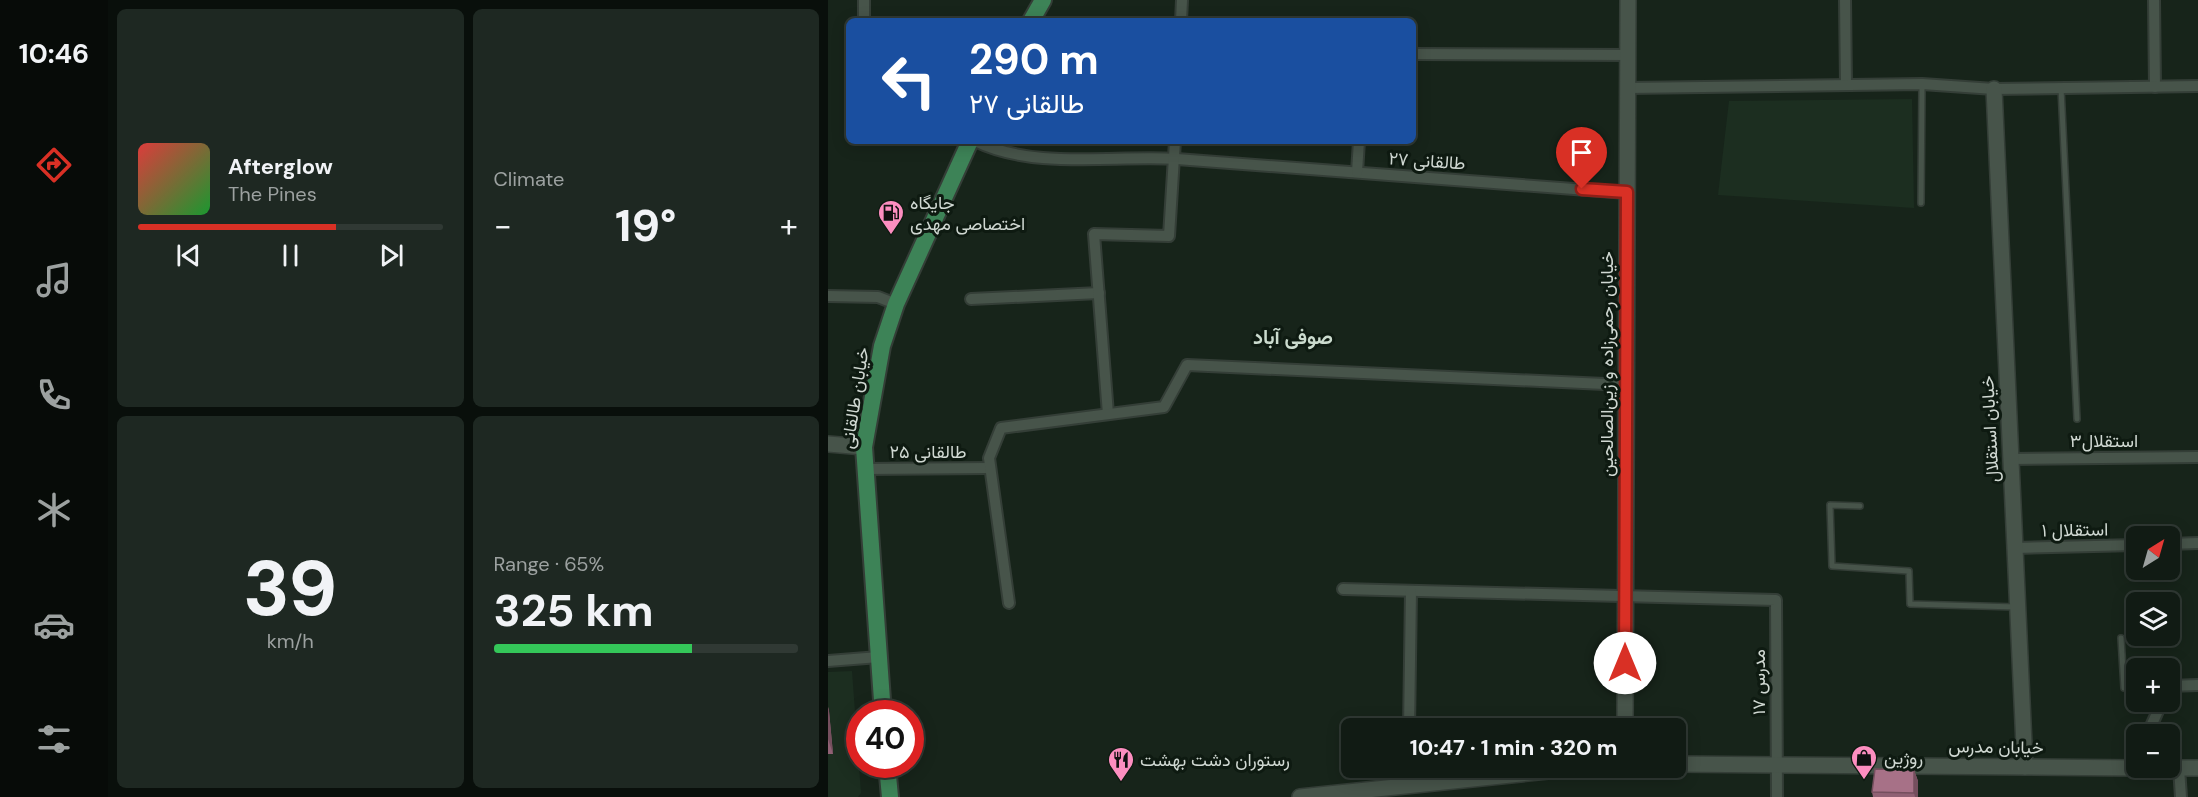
<!DOCTYPE html>
<html lang="en">
<head>
<meta charset="utf-8">
<style>
	body { margin:0; font-family:"DM Sans",Vazirmatn,sans-serif; background:#1e2822; color:#f1f3f6; height:100vh; display:flex; flex-direction:column; font-size:22px; white-space:nowrap }
	* { box-sizing:border-box; margin:0 }
	p { font-size:20px; color:#9ca1a0 }
	.icon { flex:none; width:33px; height:33px; fill:none; stroke:currentColor; stroke-width:2; stroke-linecap:round; stroke-linejoin:round }
	.map { position:relative; flex:1; overflow:hidden }
	.panel { display:flex; flex-direction:column; gap:9px; padding:9px; background:#090f0b; width:720px }
	.panel>* { flex:none }
	.hud { position:absolute; left:18px; top:18px; width:570px; height:126px; border-radius:9px; box-shadow:0 3px 15px #0003,0 0 0 2px #303934; background:#1a4fa0; color:#fff; overflow:hidden }
	.needle { width:39px; rotate:37deg }
	.controls { position:absolute; left:1298px; top:526px; display:grid; gap:12px }
	.controls a { display:grid; place-items:center; width:54px; height:54px; border-radius:9px; background:#111b14; box-shadow:0 3px 15px #0003,0 0 0 2px #303934; font-size:30px }
	.speed { position:absolute; left:18px; top:700px; display:flex; gap:12px; font-size:30px; font-weight:700; text-align:center }
	.speed>* { display:grid; place-content:center; width:78px; height:78px; border-radius:50%; background:#111b14; box-shadow:0 3px 15px #0003,0 0 0 2px #303934; line-height:1 }
	.speed .limit { border:9px solid #d22; background:#fff; color:#111 }
	.pin { position:absolute; display:grid; place-items:center; width:51px; height:51px; color:#fff; margin:-62px -26px; border-radius:50% 50% 50% 0; rotate:-45deg; box-shadow:0 0 6px #0007 }
	.pin .icon { rotate:45deg }
	.me { position:absolute; width:66px; margin:-33px; rotate:0deg; stroke-linejoin:round; filter:drop-shadow(0 0 4px #0008) }
	.turn { display:flex; align-items:center; gap:21px; height:126px; padding:0 24px; font-size:27px }
	.turn .icon { width:78px; height:78px; stroke-width:2.5 }
	.turn b { display:block; font-size:42px; line-height:51px }
	.big { font-size:45px; font-weight:700; line-height:1.1 }
	.panel .card { flex:1; display:flex; flex-direction:column; justify-content:center; gap:9px; min-width:0; padding:0 21px; border-radius:9px; background:#1e2822 }
	.panel .dial { align-items:center; gap:0 }
	.dial b { font-size:78px; line-height:1 }
	.song { display:flex; align-items:center; gap:18px }
	.cover { width:72px; height:72px; border-radius:9px; background:linear-gradient(135deg,hsl(0 70% 55%),hsl(130 70% 35%)) }
	.played { height:6px; border-radius:3px; background:linear-gradient(90deg,#d93025 65%,#303934 65%) }
	.keys { display:flex; justify-content:space-around; direction:ltr }
	.heat { display:flex; justify-content:space-between; align-items:center; font-size:33px; direction:ltr }
	.charge { height:9px; border-radius:4px; background:linear-gradient(90deg,#34c759 65%,#303934 0) }
	.panel .tiles { flex:1; display:grid; gap:9px; grid-template-columns:repeat(2,1fr) }
	.trip { position:absolute; left:513px; top:718px; width:345px; height:60px; border-radius:9px; background:#111b14; box-shadow:0 3px 15px #0003,0 0 0 2px #303934; font-weight:700; line-height:60px; text-align:center }
	main { display:flex; flex:1; min-height:0 }
	.dock { display:flex; flex-direction:column; width:108px; justify-content:space-around; align-items:center; background:#070b08; color:#9ca1a0 }
	.dock .icon { width:42px; height:42px }
	.dock .active { color:#d93025 }
	.dock b { font-size:27px; color:#f1f3f6 }
	.map>svg:first-child { display:block }
</style>
</head>
<body>
<main>
<nav class="dock">
<b>10:46</b>
<svg class="icon active" aria-label="directions" viewBox="0 0 24 24"><path d="M12 3l9 9-9 9-9-9zM9 14v-3h6M13 9l2 2-2 2"/></svg>
<svg class="icon" aria-label="music" viewBox="0 0 24 24"><path d="M9 18V5l10-2v13"/><circle cx="6" cy="18" r="3"/><circle cx="16" cy="16" r="3"/></svg>
<svg class="icon" aria-label="phone" viewBox="0 0 24 24"><path d="M5 4h4l2 5-3 2q2 4 5 5l2-3 5 2v4C11 20 4 13 5 4z"/></svg>
<svg class="icon" aria-label="climate" viewBox="0 0 24 24"><path d="M12 3v18M4 7l16 10M4 17L20 7"/></svg>
<svg class="icon" aria-label="car" viewBox="0 0 24 24"><path d="M5 17H2v-5l4-1 3-4h7l3 4 3 1v5h-3M9 17h6M6 11h13"/><circle cx="7" cy="17" r="2"/><circle cx="17" cy="17" r="2"/></svg>
<svg class="icon" aria-label="filters" viewBox="0 0 24 24"><path d="M4 7h16M4 17h16"/><circle cx="9" cy="7" r="2"/><circle cx="15" cy="17" r="2"/></svg>
</nav>
<section class="panel">
<div class="tiles">
<div class="card">
<div class="song"><i class="cover"></i><div><b>Afterglow</b><p>The Pines</p></div></div>
<div class="played"></div>
<div class="keys"><svg class="icon" aria-label="previous" viewBox="0 0 24 24"><path d="M18 5L8 12l10 7zM5 5v14"/></svg><svg class="icon" aria-label="pause" viewBox="0 0 24 24"><path d="M8 5v14M16 5v14"/></svg><svg class="icon" aria-label="next" viewBox="0 0 24 24"><path d="M6 5l10 7-10 7zM19 5v14"/></svg></div>
</div>
<div class="card"><p>Climate</p>
<div class="heat"><a>−</a><b class="big">19°</b><a>+</a></div>
</div>
<div class="card dial"><b>39</b><p>km/h</p></div>
<div class="card"><p>Range · 65%</p><b class="big">325 km</b><div class="charge"></div></div>
</div>
</section>
<div class="map">
<svg width="1370" height="797" viewBox="0 0 1370 797">
	<rect width="100%" height="100%" fill="#17241a"/>
	<g fill="#1c2e20">
		<path d="M1084,99L1086,208L890,195L901,101Z"/>
		<path d="M24,671L33,793L30,797H0V672Z"/>
	</g>
	<g fill="none" stroke-linecap="round" stroke-linejoin="round">
		<defs>
			<g id="lane">
				<path d="M1233,88L1249,419"/>
				<path d="M1093,203L1094,84"/>
				<path d="M1032,506L1002,505L1004,566L1081,571L1082,604L1188,607"/>
				<path d="M1293,638L1296,688H1308"/>
			</g>
			<g id="street">
				<path d="M1017,0L1018,85"/>
				<path d="M1326,0L1327,87"/>
				<path d="M36,21V0"/>
				<path d="M353,21L354,0"/>
				<path d="M585,54L800,55"/>
				<path d="M799,88L1094,84L1166,89L1370,86"/>
				<path d="M147,141C206,170 285,155 349,159C499,169 649,181 799,193"/>
				<path d="M529,172L531,141"/>
				<path d="M0,296L50,297L68,304"/>
				<path d="M143,299L271,293"/>
				<path d="M280,414L266,234L341,236L347,141"/>
				<path d="M1183,459L1370,457"/>
				<path d="M37,469L162,468"/>
				<path d="M1341,544L1370,543"/>
				<path d="M1187,548L1308,545"/>
				<path d="M515,589L948,600L949,797"/>
				<path d="M181,603L161,458L173,428L336,407L359,365L798,385"/>
				<path d="M0,661L51,657"/>
				<path d="M1341,686L1370,685"/>
				<path d="M581,729L583,591"/>
				<path d="M1319,735L1334,702"/>
				<path d="M1351,768L1353,797"/>
				<path d="M580,786L581,768"/>
			</g>
			<g id="secondary">
				<path d="M1166,89L1197,767"/>
				<path d="M0,444L36,447"/>
				<path d="M797,729L800,0"/>
				<path d="M848,764L1308,768"/>
				<path d="M1333,768H1370"/>
				<path d="M472,797L749,768"/>
			</g>
			<g id="primary">
				<path d="M203,21L215,0"/>
				<path d="M55,714L36,447L54,346L68,304L142,141"/>
				<path d="M59,765L62,797"/>
			</g>
		</defs>
		<use href="#lane" stroke="#343e37" stroke-width="8"/>
		<use href="#street" stroke="#343e37" stroke-width="14"/>
		<use href="#secondary" stroke="#343e37" stroke-width="18"/>
		<use href="#primary" stroke="#343e37" stroke-width="20"/>
		<use href="#lane" stroke="#47544a" stroke-width="5"/>
		<use href="#street" stroke="#47544a" stroke-width="10"/>
		<use href="#secondary" stroke="#47544a" stroke-width="15"/>
		<use href="#primary" stroke="#3d8357" stroke-width="16"/>
	</g>
	<g fill="#906174">
		<path d="M0,707L1,711L5,754H0Z"/>
		<path d="M1086,770L1090,781V797H1045L1044,792Z"/>
	</g>
	<g fill="#754f5e">
		<path d="M0,707L1,711L5,754L0,739Z"/>
		<path d="M1086,770L1090,781V797H1087L1086,793Z"/>
	</g>
	<path fill="#a77187" stroke="#754f5e" stroke-width="1.5" d="M1047,769L1086,770V793L1044,792Z"/>
	<g fill="none" stroke-linecap="round" stroke-linejoin="round">
		<defs>
			<path id="route" d="M754,189L799,192L797,663"/>
		</defs>
		<use href="#route" stroke="#8d1f18" stroke-width="15"/>
		<use href="#route" stroke="#d93025" stroke-width="10"/>
	</g>
	<defs>
		<symbol id="fuel-pin" viewBox="-11 -11 22 30"><path d="M0 17L-7.5 6A9.5 9.5 0 1 1 7.5 6Z" fill="#fd8ec0" stroke="#0e1a11"/><path d="M-5.5-6h7V0h2V4h1.3V-2.5L3-4.5l.8-.8L6-3V5H2.5V1h-1V6h-7ZM-4.2-4.7v3.2H.2V-4.7Z" fill="#111"/></symbol>
		<symbol id="shop-pin" viewBox="-11 -11 22 30"><path d="M0 17L-7.5 6A9.5 9.5 0 1 1 7.5 6Z" fill="#fd8ec0" stroke="#0e1a11"/><path d="M-5-2.5h2.3a2.7 3.5 0 0 1 5.4 0H5L5.5 6h-11ZM-1.5-2.5h3a1.5 2.3 0 0 0-3 0Z" fill="#111"/></symbol>
		<symbol id="restaurant-pin" viewBox="-11 -11 22 30"><path d="M0 17L-7.5 6A9.5 9.5 0 1 1 7.5 6Z" fill="#fd8ec0" stroke="#0e1a11"/><path d="M-5-6h1v4h1v-4h1v4h1v-4h1v5L-1.5 .5V6h-2V.5L-5-1ZM5-6V6H3V1.5H1.5Q1.5-4 5-6Z" fill="#111"/></symbol>
	</defs>
	<g fill-rule="evenodd">
		<use href="#fuel-pin" x="48" y="198" width="30" height="40"/>
		<use href="#shop-pin" x="1021" y="743" width="30" height="40"/>
		<use href="#restaurant-pin" x="278" y="745" width="30" height="40"/>
	</g>
	<g text-anchor="middle" dominant-baseline="central" stroke-width="6" stroke-linejoin="round" paint-order="stroke">
		<g font-size="18" fill="#d0d8d2" stroke="#0e1a11">
			<text transform="translate(599 161) rotate(4)">طالقانی ۲۷</text>
			<text transform="translate(779 364) rotate(-90)">خیابان رحمی‌زاده و زین‌الصالحین</text>
			<text transform="translate(27 398) rotate(-81)">خیابان طالقانی</text>
			<text transform="translate(1162 429) rotate(-93)">خیابان استقلال</text>
			<text x="1276" y="441">استقلال۳</text>
			<text x="100" y="452">طالقانی ۲۵</text>
			<text transform="translate(1247 530) rotate(-1)">استقلال ۱</text>
			<text transform="translate(931 682) rotate(-90)">مدرس ۱۷</text>
			<text transform="translate(1168 747) rotate(1)">خیابان مدرس</text>
		</g>
		<g font-size="18" fill="#d0d8d2" stroke="#0e1a11" text-anchor="start">
			<text x="82" y="203">جایگاه<tspan x="82" dy="21">اختصاصی مهدی</tspan></text>
			<text x="1056" y="758">روژین</text>
			<text x="312" y="760">رستوران دشت بهشت</text>
		</g>
		<g font-size="20" font-weight="bold" fill="#cbdbce" stroke="#0e1a11">
			<text x="465" y="337">صوفی آباد</text>
		</g>
	</g>
</svg>
<div class="controls">
<a><svg class="needle" viewBox="-14 -14 28 28"><path d="M0-13l5 13h-10z" fill="#e53935"/><path d="M0 13l5-13h-10z" fill="#9ca1a0"/></svg></a>
<a><svg class="icon" aria-label="layers" viewBox="0 0 24 24"><path d="M12 4l9 5-9 5-9-5zM3 14l9 5 9-5"/></svg></a>
<a>+</a>
<a>−</a>
</div>
<div class="speed"><div class="limit">40</div></div>
<div class="pin" style="left:754px;top:189px;background:#d93025"><svg class="icon" aria-label="arrive" viewBox="0 0 24 24"><path d="M6 21V4h12l-3 4 3 4H6"/></svg></div>
<svg class="me" style="left:797px;top:663px" viewBox="-20 -20 40 40"><circle r="19" fill="#fff"/><path d="M0-13L10 11 0 6-10 11z" fill="#d93025"/></svg>
<div class="trip">10:47 · 1 min · 320 m</div>
<div class="hud">
<div class="turn"><svg class="icon" aria-label="left" viewBox="0 0 24 24"><path d="M17 20v-9H6M10 6l-5 5 5 5"/></svg><div><b>290 m</b>طالقانی ۲۷</div></div>
</div>
</div>
</main>
</body>
</html>
